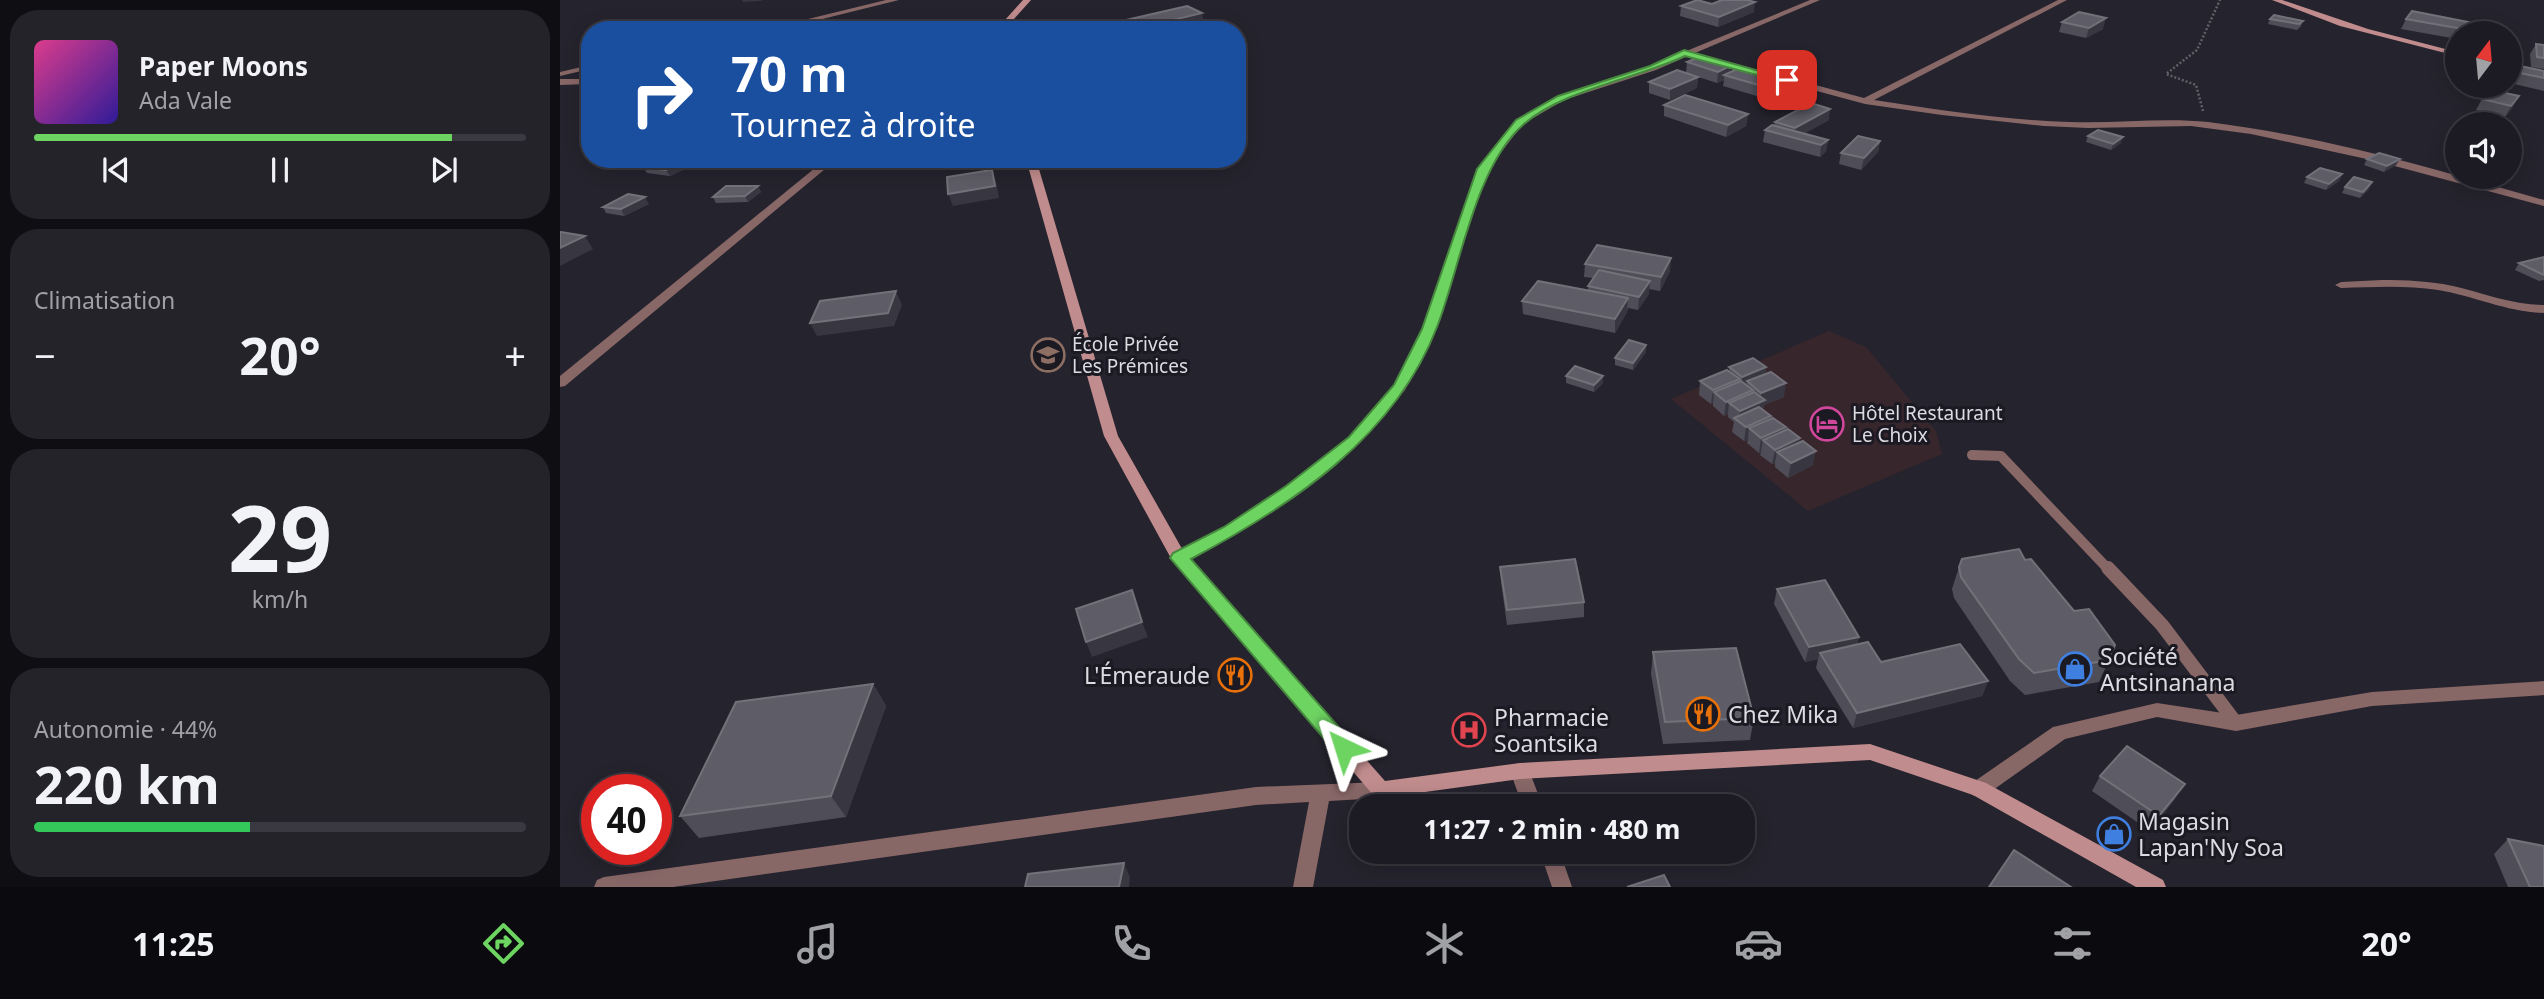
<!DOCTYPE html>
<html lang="fr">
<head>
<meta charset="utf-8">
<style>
	body { margin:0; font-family:"Noto Sans",sans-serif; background:#25232a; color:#f1f3f6; height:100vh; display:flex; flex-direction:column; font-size:26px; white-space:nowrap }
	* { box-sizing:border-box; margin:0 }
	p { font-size:23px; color:#a0a1a5 }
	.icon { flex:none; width:38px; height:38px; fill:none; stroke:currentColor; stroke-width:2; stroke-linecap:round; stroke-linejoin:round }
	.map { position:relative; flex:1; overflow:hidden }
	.details { display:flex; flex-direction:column; gap:10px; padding:10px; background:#0f0e13; width:560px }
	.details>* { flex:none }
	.banner { position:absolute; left:21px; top:21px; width:665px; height:147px; border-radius:28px; box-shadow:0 4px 18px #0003,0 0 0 2px #3a3840; background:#1a4fa0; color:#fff; overflow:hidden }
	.needle { width:46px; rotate:16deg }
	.fabs { position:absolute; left:1885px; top:21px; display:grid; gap:14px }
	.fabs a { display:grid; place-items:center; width:77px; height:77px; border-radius:50%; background:#1c1a22; box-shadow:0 4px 18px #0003,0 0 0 2px #3a3840; font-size:35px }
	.speed { position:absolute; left:21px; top:774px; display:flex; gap:14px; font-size:35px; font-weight:700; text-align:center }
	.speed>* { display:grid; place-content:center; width:91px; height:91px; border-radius:50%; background:#1c1a22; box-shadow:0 4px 18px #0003,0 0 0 2px #3a3840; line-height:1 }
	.speed .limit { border:10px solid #d22; background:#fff; color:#111 }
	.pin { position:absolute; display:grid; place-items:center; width:60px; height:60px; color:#fff; margin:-30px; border-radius:14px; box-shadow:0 4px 10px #0006 }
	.me { position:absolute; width:77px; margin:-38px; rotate:319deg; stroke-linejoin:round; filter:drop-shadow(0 0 5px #0008) }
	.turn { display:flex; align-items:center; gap:24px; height:147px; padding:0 35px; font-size:32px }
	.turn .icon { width:91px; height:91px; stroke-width:2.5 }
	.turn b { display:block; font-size:49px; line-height:60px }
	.big { font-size:52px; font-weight:700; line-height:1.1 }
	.details .widget { flex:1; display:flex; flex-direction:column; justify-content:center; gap:10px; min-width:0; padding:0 24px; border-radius:28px; background:#25232a }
	.details .dial { align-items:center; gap:0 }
	.dial b { font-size:91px; line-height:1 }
	.song { display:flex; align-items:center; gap:21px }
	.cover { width:84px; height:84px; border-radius:10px; background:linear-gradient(135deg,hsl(330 70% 55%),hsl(250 70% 35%)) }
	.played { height:7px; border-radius:4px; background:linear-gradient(90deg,#6dd361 85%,#3a3840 85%) }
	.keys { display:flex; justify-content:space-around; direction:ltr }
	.heat { display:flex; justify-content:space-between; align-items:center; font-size:38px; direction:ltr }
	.charge { height:10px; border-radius:5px; background:linear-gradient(90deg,#34c759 44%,#3a3840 0) }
	.trip { position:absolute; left:789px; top:794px; width:406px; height:70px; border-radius:28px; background:#1c1a22; box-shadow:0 4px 18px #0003,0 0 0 2px #3a3840; font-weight:700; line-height:70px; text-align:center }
	.dock { display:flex; height:112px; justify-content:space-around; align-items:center; background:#0b0a0e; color:#a0a1a5 }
	.dock .icon { width:49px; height:49px }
	.dock .active { color:#6dd361 }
	.dock b { font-size:32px; color:#f1f3f6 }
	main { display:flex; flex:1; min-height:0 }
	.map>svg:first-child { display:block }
</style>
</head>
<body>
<main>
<section class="details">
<div class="widget">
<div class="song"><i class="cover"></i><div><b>Paper Moons</b><p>Ada Vale</p></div></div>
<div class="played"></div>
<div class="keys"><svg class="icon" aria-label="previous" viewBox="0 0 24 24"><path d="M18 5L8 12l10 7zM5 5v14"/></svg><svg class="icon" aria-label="pause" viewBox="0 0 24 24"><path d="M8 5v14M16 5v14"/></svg><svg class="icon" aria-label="next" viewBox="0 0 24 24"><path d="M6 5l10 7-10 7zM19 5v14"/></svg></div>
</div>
<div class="widget"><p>Climatisation</p>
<div class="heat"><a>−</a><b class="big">20°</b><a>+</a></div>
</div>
<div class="widget dial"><b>29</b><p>km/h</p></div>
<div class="widget"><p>Autonomie · 44%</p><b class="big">220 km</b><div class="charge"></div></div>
</section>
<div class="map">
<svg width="1984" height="887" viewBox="0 0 1984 887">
	<rect width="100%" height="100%" fill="#25232d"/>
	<path fill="#38262d" d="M1269,331L1306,347L1376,431L1382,454L1248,511L1111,399Z"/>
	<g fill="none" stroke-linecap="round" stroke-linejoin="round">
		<path stroke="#616068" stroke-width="2.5" stroke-dasharray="2 2" stroke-linecap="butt" d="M1643,111L1636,85L1606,74L1637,50L1660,0"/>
		<path stroke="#886767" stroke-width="10" d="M1412,455L1441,456L1549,570"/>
		<path stroke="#886767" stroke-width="14" d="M1548,568L1602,625L1676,723"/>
		<g fill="#886767" fill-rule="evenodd">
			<path d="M326,0H339L218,30H203Z"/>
			<path d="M1250,0H1260L1135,53L1304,98L1498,0H1507L1314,100C1379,110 1444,120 1510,122C1556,124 1602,117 1648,122C1763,136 1874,169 1984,200V206L1816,161L1691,134L1631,126L1528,128L1484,126L1382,115L1305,104L1128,56L1096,70L1004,100L963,124L928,169L875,329L845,390L800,443L737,492L675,535L625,562H613L611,558L613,554L665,527L727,486L790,437L834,386L863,329L918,169L957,120L998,96L1090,66Z"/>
			<path d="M30,65V69L0,76V72Z"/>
			<path d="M0,79H30V84L0,85Z"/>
			<path d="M266,159H277L5,386L0,387V376Z"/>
			<path d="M1822,280C1846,280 1870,281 1893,286C1924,293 1952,305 1984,305V313C1947,312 1914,296 1878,290C1846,285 1813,287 1781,288L1775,285L1781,282Z"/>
			<path d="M1984,681V695L1812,706L1676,731L1597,717L1505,739L1426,795L1419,797L1412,795L1409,789L1412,783L1493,727L1597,703L1676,715L1812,692Z"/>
			<path d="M960,763L967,765L983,807H963L950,771L953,765Z"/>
			<path d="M821,782L828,784L831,790L828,796L821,798L769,801L753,887H733L749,802L696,805L113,887H34L37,880L44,877L696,787Z"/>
			<path d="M980,852H1000L1012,887H992Z"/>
		</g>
		<g fill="#c18c8d" fill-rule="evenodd">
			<path d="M463,0H471L444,30H436Z"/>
			<path d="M1712,0H1722L1808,29L1897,52V56L1780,26Z"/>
			<path d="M1950,64L1984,72V76L1950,68Z"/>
			<path d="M466,159H476L558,436L625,554L825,781L960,763L1310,744L1426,783L1603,880L1606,887H1576L1413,795L1310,760L960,779L821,798L814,796L613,562L544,436Z"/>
		</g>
	</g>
	<g fill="#4f4e58">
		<path d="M1152,4L1194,12L1158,27L1120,16L1121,6Z"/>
		<path d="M1710,19L1743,21L1741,26L1737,30L1708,24Z"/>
		<path d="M1846,19L1913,23L1907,33H1897V39L1841,29Z"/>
		<path d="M562,21L644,23L616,30H564Z"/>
		<path d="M1502,22L1543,29L1526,38L1499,32Z"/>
		<path d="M1976,44L1984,45V69L1971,67L1970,54Z"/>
		<path d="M1127,62L1170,66V72L1231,84L1230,95L1217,102L1163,86L1164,80L1157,83L1126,73Z"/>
		<path d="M1984,71V91L1950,83L1955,72Z"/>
		<path d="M1138,77L1137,88L1110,100L1089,93V82Z"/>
		<path d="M1931,90L1953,107L1945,117L1916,110L1922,99Z"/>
		<path d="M1104,105L1188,114L1186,126L1166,137L1104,116Z"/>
		<path d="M1269,120L1245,133L1268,140L1266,151L1260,157L1203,142L1205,130L1214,125L1215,122Z"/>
		<path d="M1528,136L1561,143L1551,150L1526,142Z"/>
		<path d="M1320,141L1318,152L1301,170L1279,164L1281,153Z"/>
		<path d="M1807,159H1840L1836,165L1824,172L1804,165Z"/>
		<path d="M136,164L110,176L87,173L83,167Z"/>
		<path d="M1782,174L1779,181L1766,190L1744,183L1747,177Z"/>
		<path d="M1903,177H1940L1927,185Z"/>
		<path d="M198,186L201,192L188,202L156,203L153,197Z"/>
		<path d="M1785,187L1809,189L1800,198L1782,193Z"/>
		<path d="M89,204L64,216L46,213L43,207Z"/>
		<path d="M1984,257V280L1979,281L1955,270L1959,263Z"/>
		<path d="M1025,264L1110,271L1100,291L1089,289V294L1078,310L1068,308L1067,312L1055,333L963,314L962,301L1028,290V286L1033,278L1024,277Z"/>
		<path d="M1086,352L1073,370L1055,365V358Z"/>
		<path d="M1169,367H1206L1205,375L1224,397L1204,405L1203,410L1211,416L1210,419L1225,430L1240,438L1239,442L1253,465L1228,478L1215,467V463L1212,464L1200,455L1201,452L1199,453L1187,443L1188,440L1184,441L1172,432L1174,422L1168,417V414L1164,416L1153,406V404H1151L1139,395L1140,381L1169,371Z"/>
		<path d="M1006,376H1043V383L1034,392L1006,383Z"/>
		<path d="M1465,560L1549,660L1539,682L1465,695L1450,681L1394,598L1392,589L1399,567Z"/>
		<path d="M940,567L1024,602V617L947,625L941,582Z"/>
		<path d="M1217,589L1299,637L1297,644L1321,662L1428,681L1422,696L1293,728L1256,668L1258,659L1245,662L1214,604Z"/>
		<path d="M1093,652L1194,718L1190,740L1103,744L1091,674Z"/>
		<path d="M313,684L326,706L286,817L139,838L120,816Z"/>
		<path d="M1540,776L1615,799L1590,831L1532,791Z"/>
		<path d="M1948,839L1984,887H1948L1934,854Z"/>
	</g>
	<g fill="#383641">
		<path d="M182,0H202L201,1L183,2Z"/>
		<path d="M1195,2L1194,12L1158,27L1159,17Z"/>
		<path d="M642,13L644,23L616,30H576V29Z"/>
		<path d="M1546,18L1543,29L1526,38L1529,28Z"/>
		<path d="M1170,66L1169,76L1164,75V80L1157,83L1158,72Z"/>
		<path d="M1138,77L1137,88L1110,100V89Z"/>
		<path d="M1231,84L1230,95L1217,102L1219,91Z"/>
		<path d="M1959,96L1953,107L1945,117L1951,106Z"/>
		<path d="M1270,109L1269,120L1236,138H1233L1235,128Z"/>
		<path d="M1188,114L1186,126L1166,137L1168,125Z"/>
		<path d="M1563,137L1561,143L1551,150L1553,144Z"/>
		<path d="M1268,140L1266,151L1260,157L1261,145Z"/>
		<path d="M1320,141L1318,152L1301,170L1304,158Z"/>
		<path d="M129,159H134L136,164L110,176L106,170Z"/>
		<path d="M411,159H436L412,162Z"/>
		<path d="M1840,159L1836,165L1824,172L1827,166Z"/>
		<path d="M432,170L436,182L439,198L393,206L388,194Z"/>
		<path d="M1782,174L1779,181L1766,190L1769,184Z"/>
		<path d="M1934,177H1940L1927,185L1930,179Z"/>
		<path d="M1812,182L1809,189L1800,198L1803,192Z"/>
		<path d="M198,186L201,192L188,202L185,196Z"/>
		<path d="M85,197L89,204L64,216L61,209Z"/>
		<path d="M25,236L33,249L0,266V248Z"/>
		<path d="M1111,258L1110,271L1100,291L1101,277Z"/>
		<path d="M1090,281L1089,294L1078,310L1079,297Z"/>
		<path d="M336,291L342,305L334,326L257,336L250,323Z"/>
		<path d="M1068,298L1067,312L1055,333V319Z"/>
		<path d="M1086,345V352L1073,370V363Z"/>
		<path d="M1206,367L1204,381H1187L1186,389L1180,391L1182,377Z"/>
		<path d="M1043,376V383L1034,392V385Z"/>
		<path d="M1180,379L1178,393L1154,392L1153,404H1151L1153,390Z"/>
		<path d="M1226,383L1224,397L1204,405L1203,414L1178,421L1180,411L1200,402L1201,393Z"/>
		<path d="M1193,390L1191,404L1169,403L1168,414L1164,416L1166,402Z"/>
		<path d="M1211,416L1208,430L1189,428L1188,440L1184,441L1186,427Z"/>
		<path d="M1226,427L1223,442L1203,440L1201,452L1199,453L1201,438Z"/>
		<path d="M1240,438L1238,453L1217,452L1215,463L1212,464L1215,450Z"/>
		<path d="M1256,451L1253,465L1228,478L1231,463Z"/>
		<path d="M582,622L588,637L532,657L526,642Z"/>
		<path d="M1299,637L1295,652L1260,653L1258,659L1245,662L1249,647Z"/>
		<path d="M1428,681L1422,696L1293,728L1297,713Z"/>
		<path d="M313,684L326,706L286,817L271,796Z"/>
		<path d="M1625,784L1615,799L1590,831L1599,816Z"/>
		<path d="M564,863L570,877L569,887H559Z"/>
	</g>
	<g fill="#5e5d67" stroke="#72717a" stroke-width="2">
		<path d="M1137,0L1152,4L1162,0H1187L1195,2L1159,17L1121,6Z"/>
		<path d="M627,6L642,13L576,29L562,21Z"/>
		<path d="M1852,11L1913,23L1908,30L1846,19Z"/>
		<path d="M1519,12L1546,18L1529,28L1502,22Z"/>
		<path d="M1714,15L1743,21L1739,24L1710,19Z"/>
		<path d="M1976,44L1984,45V58L1977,57Z"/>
		<path d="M1139,57L1170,66L1158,72L1127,62Z"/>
		<path d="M1960,66L1984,71V78L1955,72Z"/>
		<path d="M1177,69L1231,84L1219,91L1164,75Z"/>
		<path d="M1117,70L1138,77L1110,89L1089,82Z"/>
		<path d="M1931,90L1959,96L1951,106L1922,99Z"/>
		<path d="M1125,95L1188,114L1168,125L1104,105Z"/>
		<path d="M1251,103L1270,109L1235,128L1215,122Z"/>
		<path d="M1212,125L1268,140L1261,145L1205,130Z"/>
		<path d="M1538,130L1563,137L1553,144L1528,136Z"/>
		<path d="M1298,136L1320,141L1304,158L1281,153Z"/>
		<path d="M1819,153L1840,159L1827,166L1807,159Z"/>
		<path d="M99,159H129L106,170L83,167Z"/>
		<path d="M1760,168L1782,174L1769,184L1747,177Z"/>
		<path d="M432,170L435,186L388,194L387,177Z"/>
		<path d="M1794,177L1812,182L1803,192L1785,187Z"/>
		<path d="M166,186H198L185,196L153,197Z"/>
		<path d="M68,194L85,197L61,209L43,207Z"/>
		<path d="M0,232H1L25,236L0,248Z"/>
		<path d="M1037,245L1111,258L1101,277L1025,264Z"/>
		<path d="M1984,257V275L1959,263Z"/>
		<path d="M1039,270L1090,281L1079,297L1028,286Z"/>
		<path d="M978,281L1068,298L1055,319L962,301Z"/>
		<path d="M336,291L328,313L250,323L260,301Z"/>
		<path d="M1069,340L1086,345L1073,363L1055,358Z"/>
		<path d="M1193,358L1206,367L1182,377L1169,367Z"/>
		<path d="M1015,366L1043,376L1034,385L1006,376Z"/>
		<path d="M1167,370L1180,379L1153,390L1140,381Z"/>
		<path d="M1211,372L1226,383L1201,393L1187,381Z"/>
		<path d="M1181,381L1193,390L1166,402L1154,392Z"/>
		<path d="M1194,392L1205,400L1180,411L1169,403Z"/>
		<path d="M1199,407L1211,416L1186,427L1174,418Z"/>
		<path d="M1213,418L1226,427L1201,438L1189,428Z"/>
		<path d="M1228,429L1240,438L1215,450L1203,440Z"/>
		<path d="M1243,441L1256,451L1231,463L1217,452Z"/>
		<path d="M1459,549L1465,560L1471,559L1514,611L1529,609L1555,645L1549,660L1474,673L1459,659L1401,577L1399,567L1402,559Z"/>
		<path d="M1015,559L1024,602L947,610L940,567Z"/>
		<path d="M1265,580L1299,637L1249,647L1217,589Z"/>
		<path d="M572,590L582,622L526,642L516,609Z"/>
		<path d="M1308,642L1321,662L1400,644L1428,681L1297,713L1260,653Z"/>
		<path d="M1176,648L1194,718L1105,722L1093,652Z"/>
		<path d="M313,684L271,796L120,816L176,702Z"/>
		<path d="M1567,746L1625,784L1599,816L1540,776Z"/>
		<path d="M1948,839L1984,846V887H1970Z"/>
		<path d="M1454,850L1511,887H1429Z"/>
		<path d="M564,863L559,887H465L468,874Z"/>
		<path d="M1104,875L1110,887H1067Z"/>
	</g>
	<path fill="#6dd361" stroke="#47893f" stroke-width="2" d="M1124,50L1232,80L1227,83L1125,56C1076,79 1003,90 964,124C915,166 900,268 877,327C835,437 731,506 631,559L792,742L795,748L792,754L784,757L777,754L610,558L613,553L664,527L726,486L789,437L834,385L862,329L917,169L956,120L998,96L1090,66Z"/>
	<defs>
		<symbol id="school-ring" viewBox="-11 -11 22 22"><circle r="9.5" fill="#1b1a23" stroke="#8d6e63" stroke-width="1.5"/><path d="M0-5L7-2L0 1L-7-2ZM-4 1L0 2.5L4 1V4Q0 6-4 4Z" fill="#8d6e63"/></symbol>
		<symbol id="hotel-ring" viewBox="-11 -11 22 22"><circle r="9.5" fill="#1b1a23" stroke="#d1479c" stroke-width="1.5"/><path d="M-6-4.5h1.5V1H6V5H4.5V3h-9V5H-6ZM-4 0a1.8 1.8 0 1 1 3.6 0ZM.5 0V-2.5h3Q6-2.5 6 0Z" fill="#d1479c"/></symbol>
		<symbol id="shop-ring" viewBox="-11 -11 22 22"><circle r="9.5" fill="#1b1a23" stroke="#3f7fe0" stroke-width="1.5"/><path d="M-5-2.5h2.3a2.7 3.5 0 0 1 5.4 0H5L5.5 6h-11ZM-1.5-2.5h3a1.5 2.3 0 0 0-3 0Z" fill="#3f7fe0"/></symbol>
		<symbol id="restaurant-ring" viewBox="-11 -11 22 22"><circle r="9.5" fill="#1b1a23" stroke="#e8710a" stroke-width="1.5"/><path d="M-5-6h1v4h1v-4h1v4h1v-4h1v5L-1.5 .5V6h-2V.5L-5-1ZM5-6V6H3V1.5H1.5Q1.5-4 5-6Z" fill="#e8710a"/></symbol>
		<symbol id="hospital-ring" viewBox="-11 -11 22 22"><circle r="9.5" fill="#1b1a23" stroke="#e0444e" stroke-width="1.5"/><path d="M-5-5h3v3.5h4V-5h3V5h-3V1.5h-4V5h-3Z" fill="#e0444e"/></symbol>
	</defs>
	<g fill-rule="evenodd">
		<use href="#school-ring" x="469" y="336" width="38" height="38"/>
		<use href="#hotel-ring" x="1248" y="405" width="38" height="38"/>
		<use href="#shop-ring" x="1496" y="650" width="38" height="38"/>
		<use href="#restaurant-ring" x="656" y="656" width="38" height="38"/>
		<use href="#restaurant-ring" x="1124" y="695" width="38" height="38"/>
		<use href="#hospital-ring" x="890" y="711" width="38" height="38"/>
		<use href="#shop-ring" x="1535" y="815" width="38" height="38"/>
	</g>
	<g text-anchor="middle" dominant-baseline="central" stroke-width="6" stroke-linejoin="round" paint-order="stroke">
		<g font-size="19" fill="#dcdbe1" stroke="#1b1a23" text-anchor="start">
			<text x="512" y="344">École Privée<tspan x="512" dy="22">Les Prémices</tspan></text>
			<text x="1292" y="413">Hôtel Restaurant<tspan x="1292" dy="22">Le Choix</tspan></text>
		</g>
		<g font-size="23" fill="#dcdbe1" stroke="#1b1a23" text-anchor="start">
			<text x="1540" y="656">Société<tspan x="1540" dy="26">Antsinanana</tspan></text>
			<text x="650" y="675" text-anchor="end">L'Émeraude</text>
			<text x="1168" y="714">Chez Mika</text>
			<text x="934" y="717">Pharmacie<tspan x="934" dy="26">Soantsika</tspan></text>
			<text x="1578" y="821">Magasin<tspan x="1578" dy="26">Lapan'Ny Soa</tspan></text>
		</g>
	</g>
</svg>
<div class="fabs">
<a><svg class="needle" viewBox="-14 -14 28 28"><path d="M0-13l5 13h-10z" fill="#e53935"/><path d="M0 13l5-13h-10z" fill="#a0a1a5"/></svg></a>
<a><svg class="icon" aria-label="sound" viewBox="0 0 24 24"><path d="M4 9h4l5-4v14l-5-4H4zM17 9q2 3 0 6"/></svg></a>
</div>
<div class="speed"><div class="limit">40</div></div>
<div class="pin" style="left:1227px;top:80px;background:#d93025"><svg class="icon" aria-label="arrive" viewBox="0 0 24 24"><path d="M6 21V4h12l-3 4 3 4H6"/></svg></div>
<svg class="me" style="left:784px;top:748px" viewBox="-20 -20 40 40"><path d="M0-17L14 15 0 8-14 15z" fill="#6dd361" stroke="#fff" stroke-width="4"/></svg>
<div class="trip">11:27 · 2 min · 480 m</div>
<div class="banner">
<div class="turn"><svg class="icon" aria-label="right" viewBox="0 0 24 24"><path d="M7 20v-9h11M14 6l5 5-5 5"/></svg><div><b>70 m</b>Tournez à droite</div></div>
</div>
</div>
</main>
<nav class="dock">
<b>11:25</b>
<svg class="icon active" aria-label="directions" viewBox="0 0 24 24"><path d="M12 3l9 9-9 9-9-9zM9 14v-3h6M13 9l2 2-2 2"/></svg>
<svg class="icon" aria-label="music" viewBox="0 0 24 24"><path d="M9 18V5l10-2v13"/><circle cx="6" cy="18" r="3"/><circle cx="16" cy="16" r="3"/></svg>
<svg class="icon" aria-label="phone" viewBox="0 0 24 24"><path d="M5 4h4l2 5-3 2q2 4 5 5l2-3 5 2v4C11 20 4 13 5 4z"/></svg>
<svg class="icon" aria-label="climate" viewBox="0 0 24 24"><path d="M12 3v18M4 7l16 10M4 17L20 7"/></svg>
<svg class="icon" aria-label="car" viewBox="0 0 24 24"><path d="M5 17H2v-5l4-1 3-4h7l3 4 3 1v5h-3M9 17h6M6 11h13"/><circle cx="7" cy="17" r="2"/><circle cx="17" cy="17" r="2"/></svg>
<svg class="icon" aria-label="filters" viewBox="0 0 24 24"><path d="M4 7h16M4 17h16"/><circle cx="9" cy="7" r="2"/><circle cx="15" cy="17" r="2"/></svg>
<b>20°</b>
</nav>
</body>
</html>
